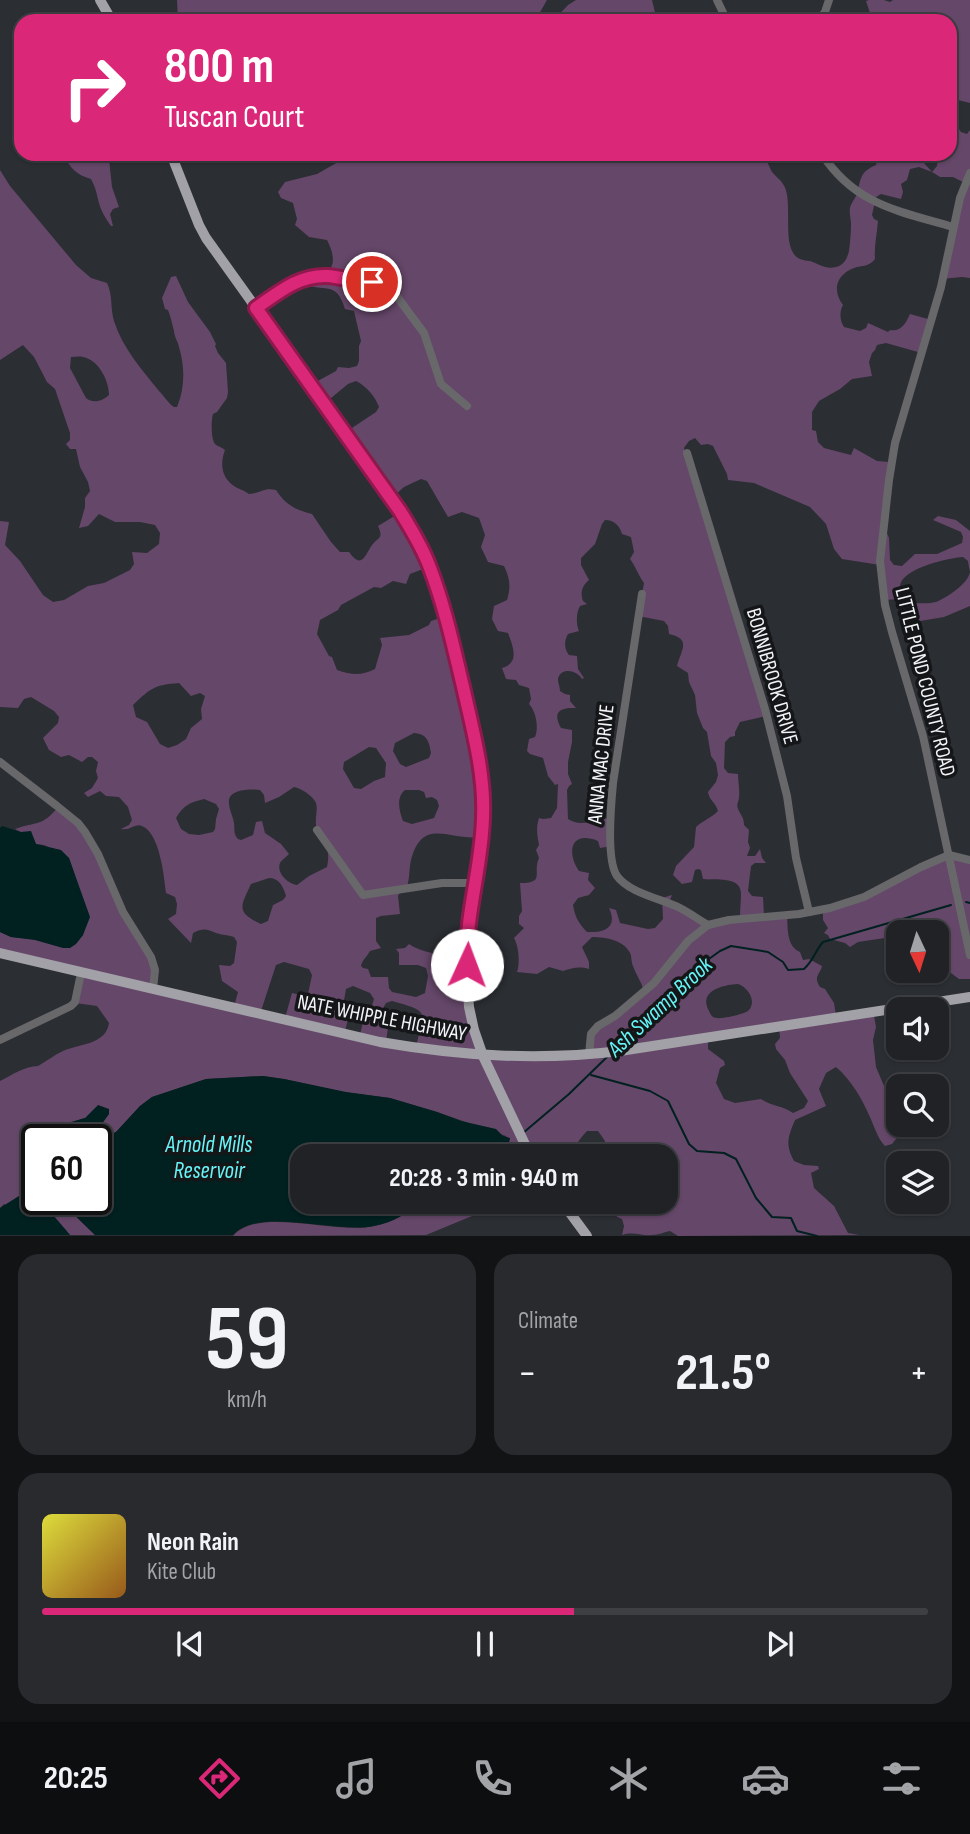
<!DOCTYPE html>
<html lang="en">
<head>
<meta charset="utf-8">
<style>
	body { margin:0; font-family:"Sofia Sans Condensed",sans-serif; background:#282a2e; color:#f1f3f6; height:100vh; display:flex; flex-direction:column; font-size:26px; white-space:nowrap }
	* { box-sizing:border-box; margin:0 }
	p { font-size:23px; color:#a2a4a7 }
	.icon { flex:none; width:38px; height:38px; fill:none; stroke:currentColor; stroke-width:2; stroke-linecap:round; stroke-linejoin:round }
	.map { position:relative; height:1236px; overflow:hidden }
	.details { display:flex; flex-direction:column; gap:18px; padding:18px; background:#121315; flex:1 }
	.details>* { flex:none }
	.hud { position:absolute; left:14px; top:14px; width:943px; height:147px; border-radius:21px; box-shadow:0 2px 5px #0004,0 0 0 2px #3d3f43; background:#db2777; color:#fff; overflow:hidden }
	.needle { width:46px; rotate:176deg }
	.buttons { position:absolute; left:886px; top:920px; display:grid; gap:14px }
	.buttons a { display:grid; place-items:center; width:63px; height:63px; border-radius:14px; background:#202226; box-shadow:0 2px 5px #0004,0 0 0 2px #3d3f43; font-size:35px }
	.speed { position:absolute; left:21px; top:1124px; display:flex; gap:14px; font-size:35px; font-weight:700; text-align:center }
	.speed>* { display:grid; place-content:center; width:91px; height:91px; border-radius:50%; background:#202226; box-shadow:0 2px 5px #0004,0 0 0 2px #3d3f43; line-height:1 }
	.speed .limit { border:4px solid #111; border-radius:10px; background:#fff; color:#111 }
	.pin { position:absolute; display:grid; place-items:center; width:60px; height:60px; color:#fff; margin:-30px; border:4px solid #fff; border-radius:50%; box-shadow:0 2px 7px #0007 }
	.me { position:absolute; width:77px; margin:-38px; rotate:2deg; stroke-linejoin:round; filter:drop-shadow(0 0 5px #0008) }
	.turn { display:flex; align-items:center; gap:24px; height:147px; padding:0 35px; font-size:32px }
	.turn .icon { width:91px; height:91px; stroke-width:2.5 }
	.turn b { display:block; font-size:49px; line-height:60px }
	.big { font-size:52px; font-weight:700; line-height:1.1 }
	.details .tile { flex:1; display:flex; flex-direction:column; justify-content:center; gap:10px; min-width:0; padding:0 24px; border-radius:21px; background:#282a2e }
	.details .dial { align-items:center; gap:0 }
	.dial b { font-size:91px; line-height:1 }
	.song { display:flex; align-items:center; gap:21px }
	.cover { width:84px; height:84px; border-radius:10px; background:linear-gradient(135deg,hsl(60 70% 55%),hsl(30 70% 35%)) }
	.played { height:7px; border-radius:4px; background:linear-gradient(90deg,#db2777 60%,#3d3f43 60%) }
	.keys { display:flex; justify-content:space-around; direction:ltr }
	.heat { display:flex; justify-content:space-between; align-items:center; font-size:38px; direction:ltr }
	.details .tiles { flex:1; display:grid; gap:18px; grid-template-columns:1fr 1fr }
	.tile:last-child { grid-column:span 2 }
	.trip { position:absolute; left:290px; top:1144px; width:388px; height:70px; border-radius:21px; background:#202226; box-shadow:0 2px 5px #0004,0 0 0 2px #3d3f43; font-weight:700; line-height:70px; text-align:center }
	.tab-bar { display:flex; height:112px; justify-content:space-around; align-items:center; background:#0d0e0f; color:#a2a4a7 }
	.tab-bar .icon { width:49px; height:49px }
	.tab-bar .on { color:#db2777 }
	.tab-bar b { font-size:32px; color:#f1f3f6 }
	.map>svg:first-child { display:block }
</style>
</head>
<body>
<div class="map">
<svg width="970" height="1236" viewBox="0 0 970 1236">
	<rect width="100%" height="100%" fill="#2b2e33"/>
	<g fill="#654769" fill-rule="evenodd">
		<path d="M177,0H547L535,21H259C237,4 223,16 200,20C193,22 185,21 178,21Z"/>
		<path d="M576,0H652L657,21H553L568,5Z"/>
		<path d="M869,0H884L890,2L893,0H970V103L950,98V21H868L870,13L866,1Z"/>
		<path d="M959,129L961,132L967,134L970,130V278L962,277L941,279L965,183L953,177H940L932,172L937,166L938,154H950V134H953Z"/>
		<path d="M64,154H73L75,156L87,160L109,159L112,187L119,207L113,209L110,214L113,226H111C106,219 101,211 99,203C96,192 97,191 91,179C77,175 69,168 64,154Z"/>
		<path d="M344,154H357L366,161L371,154H423L424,162L454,159V154H743C749,157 757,155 763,159C769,162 769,167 772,172C775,176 780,179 783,184C795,200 779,250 800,259C802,260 808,261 810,261C819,264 826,270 836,267C844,265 847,259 849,251C850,243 851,233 851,224C851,219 849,213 850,208C851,203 855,199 857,194C861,178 860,172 876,165L879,154H916L932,172L919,167L910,169L907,180L901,184L903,192L901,199L881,194L876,197L872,215L874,219L878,221C877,234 874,246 875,259C869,267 863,265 854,268C836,275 832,290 843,305C839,312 840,321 844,327L860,331L866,328L868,323L888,332L890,330C901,332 906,323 910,314L928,319L918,352L886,343L877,345L875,350L872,353L869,362L872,376L852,379L840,389L819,401L812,412V430L816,431L818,442L824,448L851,455L854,448L877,461L890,462L884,526L889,538L890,560L894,565L902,566L915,554H937L962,543L963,537L961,532L933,520L938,516L956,520L970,531V606L944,617L920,621L910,615L908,608L913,603C921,603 928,604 936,602C946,598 968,584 970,572C970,571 968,563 968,561L963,557C948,558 909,567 901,582C899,587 899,594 898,599L885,600L880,565L842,559L834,549L826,524L810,507L754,483L728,480L727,474L713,446L708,444L701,445L695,438L689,441L684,448L701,495L766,716L740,722L735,732V736L730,737L725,742L724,768L728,773L738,774C738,782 740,791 739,797C739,802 736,803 738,809C741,816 744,817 744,825L749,830L748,842L750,848L747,856H755L760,849L762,858L766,863H755L751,866L748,891L752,896L763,897L764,916L787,914C788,928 786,946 800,952L803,960L809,959L822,966C820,975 813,976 820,987L825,989L834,1003L836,1016L873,1010L876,1027L873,1040L876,1067L884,1086L896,1130V1139L892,1144L885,1146C877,1138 874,1125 869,1115C861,1097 851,1080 836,1067L826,1073L819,1089L826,1106L795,1120C788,1137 785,1144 794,1161L804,1165L818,1166L819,1169L811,1173L814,1188L834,1206L848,1233L859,1235L678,1236L670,1231C664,1232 659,1235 652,1235C641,1236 633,1231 622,1235L624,1226L622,1219C613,1216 610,1208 603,1202H667V1157H595L603,1149L605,1141L598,1131H587C574,1145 577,1148 558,1157H488L509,1143L506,1136L437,1112L390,1098L343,1092L284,1079L263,1076L206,1079L152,1097L140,1106L116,1132L99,1140L94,1139L85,1118C71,1122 63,1127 56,1139H37V1199H58L95,1235H70L65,1229L4,1204L0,1208V1081C12,1075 25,1066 38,1066C47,1061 54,1055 63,1051C78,1044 106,1045 109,1023L97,1006L75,1003L79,970L0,952V932L11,937L76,943L83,935L75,876L69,858L44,845L36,844L33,839L15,829C37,821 42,827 58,807L85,830L111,886L151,955L153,986L235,1003L238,992L222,981L219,965L230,966L234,963L237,942L234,937C228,935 222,935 216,933C206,929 204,928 193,933L191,943L168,919L176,914L177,904L175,897L166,893C164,877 160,833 142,826C135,823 130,831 121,829L129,825L132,820L128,807L119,797L106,796L100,791L88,797L84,793L92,788L98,778L96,771L98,762L92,757H88L82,762L69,755L61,757L49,750L43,738L58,723L59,717L54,711L31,697L24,699L18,708L0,707V521L9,522L5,545L20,561L43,595L53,602L64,600L88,586L104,583L130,570L134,564L132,552L147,553L159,544L160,533L155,525L140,522H115L99,514L88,526L79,528L85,507V498L90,491L88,482L80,467L76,449H70L66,444L70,440V433L55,389L47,382L34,357L23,345L0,360V170L10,186L76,265L91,278L107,283C113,295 110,308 114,321C122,347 142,370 159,391C165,397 168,403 174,407H177C185,388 185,367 179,347C178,342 174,336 174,331C172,323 171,318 168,310L165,309L162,298L171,277L176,276L188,302L210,332L216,344L215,346L218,353L226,363L228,392L227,398L217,412L213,414C211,420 211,439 215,444C218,447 222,447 225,450C220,463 221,477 234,486C238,489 244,490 249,494C261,493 264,487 276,490C285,504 295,510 312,514L331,542L340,552H349C362,570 365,555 372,545C378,537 384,539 378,526L401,512L428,567L410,574L406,584L393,581L381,588L374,587L341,605L338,610L320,620L317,634L329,656L332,657L337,670C352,675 361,676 375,669L382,645L380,638L409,635L429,625L431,621L443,617L476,745L480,837C449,841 423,816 411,860C409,869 410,877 407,887L402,889L398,896L400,914L381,916L376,918V941L381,948L370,951C367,957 362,960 361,966L363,968L368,969L371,977H388L389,988L392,992L416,997L425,993L428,976L426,968L418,965H399V953L396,949L405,948L409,944C423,954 447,956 464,955L482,1054H589L591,1037L644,992C642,982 636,975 633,966C632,965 631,956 631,955C625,940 606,937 592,937L582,947L589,962V969C578,966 573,968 563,971L549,967L537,974L517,972C520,963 519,947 514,938L524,928L519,924V916L522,911L520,883C546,883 532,873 539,858L536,850L539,845C537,835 536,827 539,818L543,819L551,818L557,808L558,784L555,785L548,776L543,758L530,754L527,751L529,739L535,737C539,728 536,711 529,704L531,699L529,688L519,685L516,680L506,679L502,668C520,663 513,646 508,633L498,631L492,619L494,606L507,600C511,587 510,578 504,566L488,562L481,547L485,535L479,518L462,512L448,517L427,481L421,479L404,487L393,497L346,432L376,412L379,407C375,396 366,386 356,381L348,384L325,403L314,383L336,371L338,367L349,368L357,366L359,361V346L361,341L354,311L345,309C336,278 323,295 302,282L307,279L309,274C314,274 318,275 323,273C338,269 333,251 327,240L309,237L295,225L297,219L293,203L281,198L278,192L285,182L317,174L338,162ZM71,357C75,357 79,356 83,357C99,360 109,381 109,395C103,401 93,404 86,398L70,368ZM605,520C614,520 620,526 622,534L631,537L634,552L630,559C636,567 638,575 644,583L638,616L664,621L668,626L669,634C692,639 681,650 677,666L688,673L689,682L695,695L697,713L703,728L707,732L711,756L716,763L718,775L716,782L708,792C709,800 716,803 718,811C711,818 704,820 696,827L694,847L676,866L673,875L682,884L692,882L695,870L698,869L701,870L703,879C715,881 741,875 741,894C741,901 740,909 740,917L707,923L670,900L672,895L662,898L663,919L655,928L648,929L620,923L616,910L609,908C618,927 605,933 587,932C579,924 575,917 573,905L578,898L589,895L595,888L588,880L589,873L579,871C566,852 571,830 598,841L600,848L612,846L609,818C595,819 581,828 568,819L567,790L569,786L572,784L568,774V762L572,742V730L561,728C552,712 560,707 576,708L570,701V695L565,694L560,691C560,687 558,683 558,679C560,668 576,669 582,679L584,678L578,669L577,656L569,655C564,649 564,641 568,634L579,631C576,624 576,613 580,606L587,604L583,601C580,592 582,586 589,580L581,565V558L595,544L602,524ZM179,683L191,696L200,693L205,696L201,709L202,719L191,728L186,739L177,745L168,748L160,744L147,722L136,717L133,705C151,688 154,685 179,683ZM414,733C427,734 429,741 431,753L429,758L406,767L400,764L393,751L395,743ZM369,747L376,748L386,763L385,777L374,781L361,789L354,788L343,769L344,762ZM294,787C301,788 313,796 316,803C318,809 315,818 316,825C320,845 332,842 327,867L309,876L297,885C288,884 276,873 280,863C281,861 287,856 289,854L281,844L265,833L262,821L256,822L253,835L241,840L238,839C233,833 235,830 234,823C233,816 228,807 229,800C231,789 251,789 260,790L264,795L265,803L279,797ZM405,790H419L424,792L426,798L432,797L437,800L439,806L434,818L412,824L403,821C399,811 396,797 405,790ZM204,799L216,804L219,809L216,819L215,829L213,832L199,835L189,834L181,829L176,818C184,805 189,803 204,799ZM269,878C279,878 283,886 286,896L283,900L273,905L268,921L261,924C235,912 241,906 251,884ZM284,962L309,969L312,975L308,994L301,995L292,993L285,1018L261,1011L276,965ZM738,984C747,987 757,1000 749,1010C746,1014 722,1019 717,1018C712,1018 711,1015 709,1011C698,991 722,985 738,984ZM353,986L370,993L374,999L368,1019L363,1022L360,1035L345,1031L348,1019L342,1012L346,989ZM392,1001C431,1012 424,1010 416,1047L386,1042L388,1028L387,1029L381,1022L382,1010L386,1003ZM779,1026L780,1038L775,1044L776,1049L785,1060L790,1073L808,1101L804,1108L793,1113C782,1105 773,1107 761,1099L735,1103L724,1099L716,1083L720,1068L725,1065L724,1061L708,1049V1036Z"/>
		<path d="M948,855L970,861V979H959L936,962V933H898V936L858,942L850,947L845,943L830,939L828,935L824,933L828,928L823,920V908L839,905Z"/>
		<path d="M422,1202H506L426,1235L233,1236C258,1206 336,1235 374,1226C392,1222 407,1213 422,1202Z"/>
	</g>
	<g fill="#012020">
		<path d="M2,826L21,832L31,831L36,844L61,850L69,858L90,917L83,935L76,944L70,948H63L35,940L11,937L0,932V828Z"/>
		<path d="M263,1076L284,1079L346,1092L390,1098L437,1112L461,1121L496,1129L503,1136L510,1138L509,1143L488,1157H303V1202H422C407,1213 393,1223 374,1226C336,1234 258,1206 233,1235H95L58,1199H96V1140H99L116,1132L140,1106L152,1097L206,1079Z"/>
		<path d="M98,1105L109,1109V1114L94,1135V1139H56L62,1129L71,1122L85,1118Z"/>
		<path d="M22,1194C39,1195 59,1222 70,1235H0V1208Z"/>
	</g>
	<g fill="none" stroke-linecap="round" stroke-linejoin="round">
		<g stroke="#012020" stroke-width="2">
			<path d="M966,902L970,903"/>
			<path d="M615,1047L648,1015L694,978L702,964L720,951L731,946L768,952L783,962L788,970L804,969C814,960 815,951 823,942L951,905"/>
			<path d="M591,1075L650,1091L668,1101L689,1144L697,1151L724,1153L736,1159L756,1198L772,1217L791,1218L797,1231L817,1236"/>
			<path d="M523,1133L569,1094L607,1057"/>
		</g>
		<g stroke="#68686b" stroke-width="8">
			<path d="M717,0L727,21"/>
			<path d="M818,21L825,12L829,0"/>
			<path d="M822,154C855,205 899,211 953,227"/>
			<path d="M970,173L960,198L941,287L895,443L889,480L880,561L885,605L892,632L923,736L970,955"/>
			<path d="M256,308L293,283L317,277L326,276L357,282H372L381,285L395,294L424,333L441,384L467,406"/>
			<path d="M687,453L765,709L787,796L796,858L809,912"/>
			<path d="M642,594L613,783C611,804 606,860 617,876C629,893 662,899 680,908C690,913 699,920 708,925"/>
			<path d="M0,762L57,806L78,823L85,832L98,854L123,912L151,957L155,970L153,989"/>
			<path d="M317,830L363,895L442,883H475"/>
			<path d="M0,1040L71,1006L75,1002L81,973"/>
			<path d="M589,1055L591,1034L598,1026L615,1016L654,983L688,941L708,925L729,920L799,914L830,908L864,897L921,867L949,855L970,860"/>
		</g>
		<g stroke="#a1a1a7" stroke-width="10">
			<path d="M100,0L112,21"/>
			<path d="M171,154L199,225L206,238L377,477L411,529L430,568L453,644L467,705L476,744L483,800L482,831L467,941V979L469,1007L474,1030L483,1056L531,1157"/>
			<path d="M0,953L380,1042C462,1056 538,1061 620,1051L970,997"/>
			<path d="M562,1202L587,1236"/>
		</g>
	</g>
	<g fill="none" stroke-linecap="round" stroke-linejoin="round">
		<defs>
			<path id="route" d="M372,282C355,282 342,277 327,276C298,275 278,293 256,308L400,511C411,529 423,548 430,568C445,607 454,649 464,691C473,731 485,775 483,817C482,867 465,915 467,965"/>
		</defs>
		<use href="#route" stroke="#8e194d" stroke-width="18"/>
		<use href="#route" stroke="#db2777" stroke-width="12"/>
	</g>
	<g text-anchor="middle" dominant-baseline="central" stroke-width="7" stroke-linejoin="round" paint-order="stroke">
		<g font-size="21" fill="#f2f4f8" stroke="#151618">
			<text transform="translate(772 676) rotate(74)">BONNIBROOK DRIVE</text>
			<text transform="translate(925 682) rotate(76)">LITTLE POND COUNTY ROAD</text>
			<text transform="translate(601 764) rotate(-84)">ANNA MAC DRIVE</text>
			<text transform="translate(382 1018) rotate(11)">NATE WHIPPLE HIGHWAY</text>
		</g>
		<g font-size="23" font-style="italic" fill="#66f4f6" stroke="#151618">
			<text transform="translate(660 1007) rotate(-43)">Ash Swamp Brook</text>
			<text x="209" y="1145">Arnold Mills<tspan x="209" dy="26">Reservoir</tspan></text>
		</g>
	</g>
</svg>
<div class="buttons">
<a><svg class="needle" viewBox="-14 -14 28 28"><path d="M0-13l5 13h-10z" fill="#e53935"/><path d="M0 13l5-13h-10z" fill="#a2a4a7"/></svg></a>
<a><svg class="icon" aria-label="sound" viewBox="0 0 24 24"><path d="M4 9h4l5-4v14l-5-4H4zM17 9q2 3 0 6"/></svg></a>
<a><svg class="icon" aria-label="search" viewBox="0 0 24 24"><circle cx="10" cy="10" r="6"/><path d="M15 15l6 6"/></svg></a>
<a><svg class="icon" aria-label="layers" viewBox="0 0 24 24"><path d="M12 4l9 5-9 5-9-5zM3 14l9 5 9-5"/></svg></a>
</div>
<div class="speed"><div class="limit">60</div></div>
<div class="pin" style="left:372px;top:282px;background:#d93025"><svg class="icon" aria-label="arrive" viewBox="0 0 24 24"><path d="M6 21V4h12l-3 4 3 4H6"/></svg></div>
<svg class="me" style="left:467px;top:965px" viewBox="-20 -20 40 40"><circle r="19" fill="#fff"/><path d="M0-13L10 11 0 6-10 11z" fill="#db2777"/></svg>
<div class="trip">20:28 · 3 min · 940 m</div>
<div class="hud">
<div class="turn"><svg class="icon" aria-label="right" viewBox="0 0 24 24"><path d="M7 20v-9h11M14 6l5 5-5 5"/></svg><div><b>800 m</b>Tuscan Court</div></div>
</div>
</div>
<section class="details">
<div class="tiles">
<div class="tile dial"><b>59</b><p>km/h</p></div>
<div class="tile"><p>Climate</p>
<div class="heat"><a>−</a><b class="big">21.5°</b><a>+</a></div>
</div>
<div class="tile">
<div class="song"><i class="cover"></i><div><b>Neon Rain</b><p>Kite Club</p></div></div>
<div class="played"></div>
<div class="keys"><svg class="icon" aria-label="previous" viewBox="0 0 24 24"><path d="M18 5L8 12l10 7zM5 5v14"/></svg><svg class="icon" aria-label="pause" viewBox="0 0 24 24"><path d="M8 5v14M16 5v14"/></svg><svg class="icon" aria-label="next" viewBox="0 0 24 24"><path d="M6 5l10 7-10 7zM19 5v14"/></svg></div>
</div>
</div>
</section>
<nav class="tab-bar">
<b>20:25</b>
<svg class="icon on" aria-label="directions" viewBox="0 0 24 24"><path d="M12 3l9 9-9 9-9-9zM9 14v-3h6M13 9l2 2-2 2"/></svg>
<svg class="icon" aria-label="music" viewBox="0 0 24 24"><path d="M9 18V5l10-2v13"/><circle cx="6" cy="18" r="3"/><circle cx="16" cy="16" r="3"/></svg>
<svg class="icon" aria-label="phone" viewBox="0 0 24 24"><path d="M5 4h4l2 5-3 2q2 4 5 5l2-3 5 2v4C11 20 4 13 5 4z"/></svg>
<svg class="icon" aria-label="climate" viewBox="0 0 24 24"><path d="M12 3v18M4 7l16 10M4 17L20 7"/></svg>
<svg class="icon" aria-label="car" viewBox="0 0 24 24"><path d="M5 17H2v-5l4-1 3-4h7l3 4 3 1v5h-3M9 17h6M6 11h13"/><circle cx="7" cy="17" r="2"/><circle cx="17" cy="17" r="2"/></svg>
<svg class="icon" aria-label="filters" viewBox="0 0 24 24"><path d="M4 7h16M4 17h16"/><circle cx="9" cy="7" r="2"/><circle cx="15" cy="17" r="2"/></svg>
</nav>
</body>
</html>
